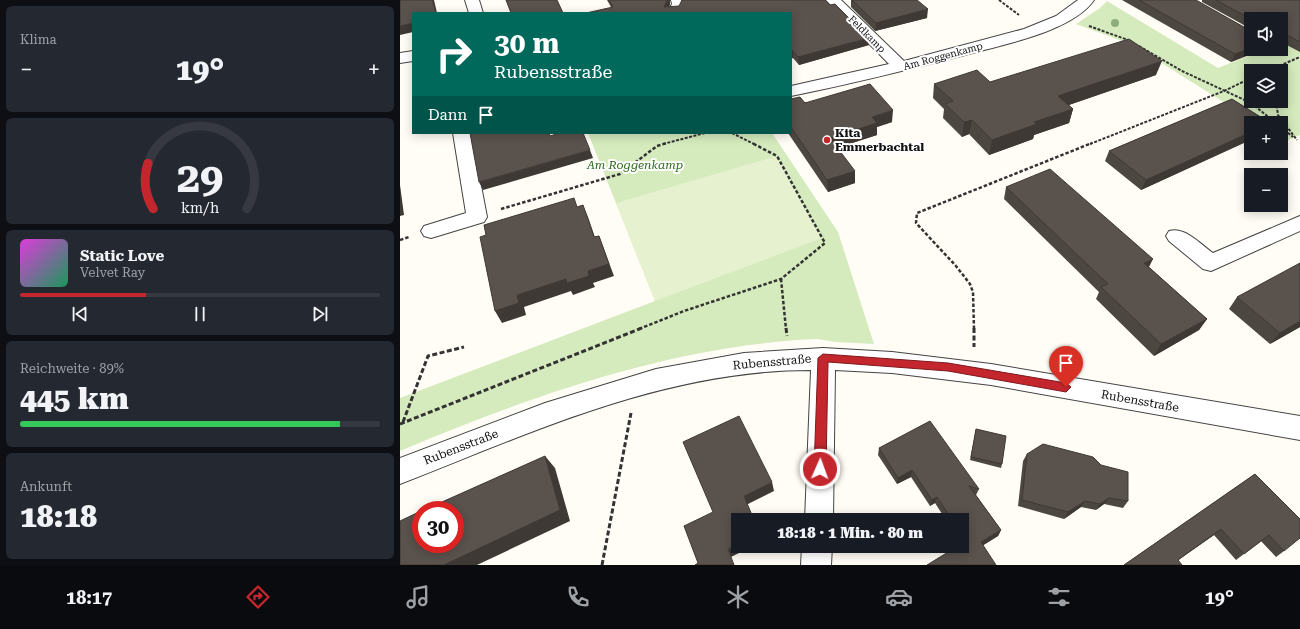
<!DOCTYPE html>
<html lang="de">
<head>
<meta charset="utf-8">
<style>
	body { margin:0; font-family:"Roboto Serif",serif; background:#242831; color:#f1f3f6; height:100vh; display:flex; flex-direction:column; font-size:15px; white-space:nowrap }
	* { box-sizing:border-box; margin:0 }
	p { font-size:13px; color:#9ea1a6 }
	.icon { flex:none; width:22px; height:22px; fill:none; stroke:currentColor; stroke-width:2; stroke-linecap:round; stroke-linejoin:round }
	.map { position:relative; flex:1; overflow:hidden }
	.details { display:flex; flex-direction:column; gap:6px; padding:6px; background:#0d0f14; width:400px }
	.details>* { flex:none }
	.top-card { position:absolute; left:12px; top:12px; width:380px; height:122px; border-radius:0px; box-shadow:0 2px 10px #0003; background:#00695c; color:#fff; overflow:hidden }
	.fabs { position:absolute; left:844px; top:12px; display:grid; gap:8px }
	.fabs a { display:grid; place-items:center; width:44px; height:44px; border-radius:0px; background:#171b24; box-shadow:0 2px 10px #0003; font-size:20px }
	.speed { position:absolute; left:12px; top:501px; display:flex; gap:8px; font-size:20px; font-weight:700; text-align:center }
	.speed>* { display:grid; place-content:center; width:52px; height:52px; border-radius:50%; background:#171b24; box-shadow:0 2px 10px #0003; line-height:1 }
	.speed .limit { border:6px solid #d22; background:#fff; color:#111 }
	.pin { position:absolute; display:grid; place-items:center; width:34px; height:34px; color:#fff; margin:-41px -17px; border-radius:50% 50% 50% 0; rotate:-45deg; box-shadow:0 0 4px #0007 }
	.pin .icon { rotate:45deg }
	.me { position:absolute; width:44px; margin:-22px; rotate:2deg; stroke-linejoin:round; filter:drop-shadow(0 0 3px #0008) }
	.turn { display:flex; align-items:center; gap:14px; height:84px; padding:0 16px; font-size:18px }
	.turn .icon { width:52px; height:52px; stroke-width:2.5 }
	.turn b { display:block; font-size:28px; line-height:34px }
	.then { display:flex; align-items:center; height:38px; padding:0 16px; background:#0003; gap:8px; font-size:15px }
	.big { font-size:30px; font-weight:800; line-height:1.1 }
	.details .tile { flex:1; display:flex; flex-direction:column; justify-content:center; gap:6px; min-width:0; padding:0 14px; border-radius:6px; background:#242831 }
	.details .dial { align-items:center; gap:0 }
	.dial svg { height:104px; overflow:visible; fill:none; stroke:#363941; stroke-width:7; stroke-linecap:round; text-anchor:middle }
	.dial text { fill:#f1f3f6; stroke:none }
	.song { display:flex; align-items:center; gap:12px }
	.cover { width:48px; height:48px; border-radius:6px; background:linear-gradient(135deg,hsl(300 70% 55%),hsl(150 70% 35%)) }
	.played { height:4px; border-radius:2px; background:linear-gradient(90deg,#c4262e 35%,#363941 35%) }
	.keys { display:flex; justify-content:space-around; direction:ltr }
	.heat { display:flex; justify-content:space-between; align-items:center; font-size:22px; direction:ltr }
	.charge { height:6px; border-radius:3px; background:linear-gradient(90deg,#34c759 89%,#363941 0) }
	.trip { position:absolute; left:331px; top:513px; width:238px; height:40px; border-radius:0px; background:#171b24; box-shadow:0 2px 10px #0003; font-weight:800; line-height:40px; text-align:center }
	.tabs { display:flex; height:64px; justify-content:space-around; align-items:center; background:#090b0e; color:#9ea1a6 }
	.tabs .icon { width:28px; height:28px }
	.tabs .current { color:#c4262e }
	.tabs b { font-size:18px; color:#f1f3f6 }
	main { display:flex; flex:1; min-height:0 }
	.map>svg:first-child { display:block }
</style>
</head>
<body>
<main>
<section class="details">
<div class="tile"><p>Klima</p>
<div class="heat"><a>−</a><b class="big">19°</b><a>+</a></div>
</div>
<div class="tile dial"><svg viewBox="0 0 100 80">
<path d="M14 69A42 42 0 1 1 86 69"/>
<path d="M14 69A42 42 0 0 1 10 34" stroke="#c4262e"/>
<text x="50" y="56" font-size="32" font-weight="700">29</text>
<text x="50" y="72" font-size="11">km/h</text>
</svg></div>
<div class="tile">
<div class="song"><i class="cover"></i><div><b>Static Love</b><p>Velvet Ray</p></div></div>
<div class="played"></div>
<div class="keys"><svg class="icon" aria-label="previous" viewBox="0 0 24 24"><path d="M18 5L8 12l10 7zM5 5v14"/></svg><svg class="icon" aria-label="pause" viewBox="0 0 24 24"><path d="M8 5v14M16 5v14"/></svg><svg class="icon" aria-label="next" viewBox="0 0 24 24"><path d="M6 5l10 7-10 7zM19 5v14"/></svg></div>
</div>
<div class="tile"><p>Reichweite · 89%</p><b class="big">445 km</b><div class="charge"></div></div>
<div class="tile"><p>Ankunft</p><b class="big">18:18</b></div>
</section>
<div class="map">
<svg width="900" height="565" viewBox="0 0 900 565">
	<rect width="100%" height="100%" fill="#fffdf5"/>
	<g fill="#d5ebbd" fill-rule="evenodd">
		<path d="M707,1L818,68L865,49H881V43L900,36V135L886,141L881,138V123H857L733,45L676,24L700,8ZM851,71H881V101H851Z"/>
		<path d="M188,133H372L438,232L474,344C461,343 448,343 435,342C428,341 421,339 414,339C268,347 134,395 0,451V398L255,301Z"/>
	</g>
	<path fill="#e6f2cf" d="M377,156L422,238L255,301L216,203Z"/>
	<g fill="none" stroke-linecap="round" stroke-linejoin="round">
		<defs>
			<path id="service" d="M271,0H281L284,4L279,13H267L272,4Z"/>
			<g id="minor">
				<path d="M65,0H79L83,13H69Z"/>
				<path d="M426,0H441L504,61L624,29L656,16L678,0H694C672,32 601,45 565,55C507,70 450,84 391,96V86L489,64Z"/>
				<path d="M13,51V61L0,63V53Z"/>
				<path d="M53,133H71L87,217L84,222L31,238L24,236L21,231L24,226L66,213Z"/>
				<path d="M900,216V231L811,271L803,269L769,241L766,236L769,231C785,226 800,244 813,253Z"/>
				<path d="M423,348L492,352L591,364L900,416V440L591,385L492,373L435,370L433,520H405L411,370C265,370 133,432 0,484V458L145,403L256,369L344,353Z"/>
				<path d="M402,546H432L431,565H401Z"/>
			</g>
		</defs>
		<use href="#service" stroke="#444" stroke-width="2"/>
		<use href="#minor" stroke="#444" stroke-width="2"/>
		<g stroke="#333" stroke-width="2" stroke-dasharray="3 1.5" stroke-linecap="butt">
			<path d="M599,0L619,15"/>
			<path d="M689,26L728,40"/>
			<path d="M739,46L782,71L851,103L876,123"/>
			<path d="M867,71L900,57"/>
			<path d="M876,101L878,115L897,140"/>
			<path d="M881,127L893,137"/>
			<path d="M332,133L354,144"/>
			<path d="M263,144L305,133"/>
			<path d="M690,144L824,91L851,78"/>
		</g>
		<g stroke="#333" stroke-width="2.5" stroke-dasharray="3.5 2" stroke-linecap="butt">
			<path d="M101,209L220,174L257,146L267,143"/>
			<path d="M0,240L9,237"/>
			<path d="M381,279L386,329"/>
			<path d="M239,329L284,311L381,279L425,243L377,156L352,143"/>
			<path d="M574,329L573,292L570,284L556,266L516,223L517,213L692,143"/>
		</g>
		<g stroke="#333" stroke-width="3" stroke-dasharray="5 2.5" stroke-linecap="butt">
			<path d="M386,328L387,336"/>
			<path d="M574,328V347"/>
			<path d="M3,422L28,356L64,347"/>
			<path d="M0,424L242,328"/>
			<path d="M202,565L231,413"/>
		</g>
		<use href="#service" fill="#fff" fill-rule="evenodd"/>
		<use href="#minor" fill="#fff" fill-rule="evenodd"/>
	</g>
	<circle fill="#8dad7f" cx="715" cy="23" r="4"/>
	<g fill="#4d4742">
		<path d="M207,0H270V4L269,7L469,45L399,65L393,58L211,7Z"/>
		<path d="M451,0H517L527,18L475,31L451,7Z"/>
		<path d="M722,0H796L851,49H864L831,62Z"/>
		<path d="M802,0H900V52L881,42V19H851V29L802,2Z"/>
		<path d="M756,75L669,105L673,109L669,123L634,135L633,139L589,155L569,134L562,137L543,118L544,109L533,98L534,84L590,82Z"/>
		<path d="M391,99L492,122L477,127V135L437,148L455,183L428,192L388,133H391Z"/>
		<path d="M832,99L867,121L866,123H851V136L848,141L741,190L705,161L709,151Z"/>
		<path d="M606,187L749,267L807,319L799,330L754,356L696,299L699,292L604,199Z"/>
		<path d="M837,297L900,327L870,344L829,309Z"/>
		<path d="M576,429L602,464L601,468L570,460Z"/>
		<path d="M479,448L579,489L576,495L601,530L598,536L583,545L562,546V520H546L535,503L530,506L511,477L497,484L478,455Z"/>
		<path d="M627,454L728,501L723,508L704,504L696,510L681,507L664,519L618,506L623,461Z"/>
		<path d="M855,474L884,551L876,557L861,541L836,560L814,535L778,560L724,565Z"/>
	</g>
	<g fill="#3f3936">
		<path d="M32,0H34L37,13H36Z"/>
		<path d="M267,0H270V4L267,13L264,7Z"/>
		<path d="M528,9L527,18L475,31L476,23Z"/>
		<path d="M13,23V32L0,35V26Z"/>
		<path d="M885,34L881,42V36Z"/>
		<path d="M469,38V45L399,65L398,57Z"/>
		<path d="M851,48V49H864L831,62L835,54Z"/>
		<path d="M391,51H393V58L391,59Z"/>
		<path d="M762,61L756,75L654,110L658,96Z"/>
		<path d="M673,109L669,123L634,135L633,139L589,155L592,140L634,122Z"/>
		<path d="M493,110L492,122L477,127V135L430,150V138L472,117Z"/>
		<path d="M572,120L569,134L562,137L564,122Z"/>
		<path d="M851,129V136L848,141L741,190L746,180Z"/>
		<path d="M190,150L193,158L83,190L79,182Z"/>
		<path d="M455,171V183L428,192L427,180Z"/>
		<path d="M0,185L4,215L0,216Z"/>
		<path d="M183,205L188,217L199,249L194,237Z"/>
		<path d="M199,236L214,276L193,283L195,287L173,295L171,291L124,307L126,315L102,323L95,311L117,295L188,271Z"/>
		<path d="M753,259L747,271L744,263Z"/>
		<path d="M807,319L799,330L754,356L761,344Z"/>
		<path d="M900,321V327L870,344L880,333Z"/>
		<path d="M145,456L155,468L170,521L77,565H44Z"/>
		<path d="M512,470L511,477L497,484L498,478Z"/>
		<path d="M372,482L374,491L346,505L344,496Z"/>
		<path d="M537,497L535,503L530,506L532,500Z"/>
		<path d="M709,498L704,504L696,510L700,504Z"/>
		<path d="M685,501L681,507L664,519L668,512Z"/>
		<path d="M821,529L814,535L771,565L778,560Z"/>
		<path d="M601,530L598,536L579,548L581,542Z"/>
		<path d="M338,544V546H353L331,557L328,549Z"/>
	</g>
	<g fill="#5a524d" stroke="#3f3936">
		<path d="M0,0H32L36,13H13V23L0,26Z"/>
		<path d="M106,0H157L163,13H111Z"/>
		<path d="M209,0H267L264,7L279,6L282,0H425L430,5L435,4L469,38L398,57L393,51H391V13H186L213,7Z"/>
		<path d="M452,0H517L528,9L476,23Z"/>
		<path d="M739,0H796L851,31V48L835,54Z"/>
		<path d="M816,0H900V42L885,34L881,36V19H851Z"/>
		<path d="M729,39L762,61L658,96L673,109L634,122L637,124L592,140L572,120L564,122L545,104L553,101L534,84L577,70L590,82Z"/>
		<path d="M470,84L493,110L472,117L477,123L430,138L455,171L427,180L391,127V99L400,97L405,103Z"/>
		<path d="M832,99L867,121L864,123H851V132L746,180L709,151Z"/>
		<path d="M70,133H149L150,136L160,133H183L190,150L79,182Z"/>
		<path d="M650,169L753,259L744,263L807,319L761,344L701,287L708,284L606,187Z"/>
		<path d="M174,198L177,207L183,205L194,237L199,236L209,264L188,271L189,276L167,283L166,279L117,295L119,303L95,311L80,237L86,235L84,225Z"/>
		<path d="M900,263V321L880,333L837,297Z"/>
		<path d="M339,416L372,482L344,496L354,520H338V544L328,549L334,565H295L298,563L284,526L313,512L283,442Z"/>
		<path d="M530,421L579,489L569,486L601,530L581,542L596,565H527L558,546H562V544L566,541L562,535V520H552L537,497L532,500L512,470L498,478L479,448Z"/>
		<path d="M576,429L606,436L602,464L571,457Z"/>
		<path d="M643,444L693,457L701,465L728,472V501L709,498L700,504L685,501L668,512L622,500L627,454Z"/>
		<path d="M145,456L160,510L44,565H0V521L21,511V544H55V510H24Z"/>
		<path d="M855,474L900,519V538L884,551L869,535L844,554L821,529L778,560L782,565H724Z"/>
	</g>
	<path fill="#c4262e" stroke="#7f191e" d="M423,354L548,363L666,383L671,387L666,392L548,371L428,362L426,469L424,473L420,474L416,473L414,469L418,358Z"/>
	<circle fill="#c4262e" stroke="#fff" stroke-width="1.5" cx="427" cy="140" r="4"/>
	<g text-anchor="middle" dominant-baseline="central" stroke-width="4" stroke-linejoin="round" paint-order="stroke">
		<g font-size="10" fill="#111" stroke="#fff">
			<text transform="translate(467 34) rotate(45)">Feldkamp</text>
			<text transform="translate(543 56) rotate(-15)">Am Roggenkamp</text>
		</g>
		<g font-size="12" font-weight="bold" fill="#111" stroke="#fff" text-anchor="start">
			<text x="435" y="133">Kita<tspan x="435" dy="14">Emmerbachtal</tspan></text>
		</g>
		<g font-size="12" font-style="italic" fill="#2f6b1f" stroke="#fff">
			<text x="235" y="165">Am Roggenkamp</text>
		</g>
		<g font-size="12" fill="#111" stroke="#fff">
			<text transform="translate(372 362) rotate(-5)">Rubensstraße</text>
			<text transform="translate(740 401) rotate(10)">Rubensstraße</text>
			<text transform="translate(61 447) rotate(-21)">Rubensstraße</text>
		</g>
	</g>
</svg>
<div class="fabs">
<a><svg class="icon" aria-label="sound" viewBox="0 0 24 24"><path d="M4 9h4l5-4v14l-5-4H4zM17 9q2 3 0 6"/></svg></a>
<a><svg class="icon" aria-label="layers" viewBox="0 0 24 24"><path d="M12 4l9 5-9 5-9-5zM3 14l9 5 9-5"/></svg></a>
<a>+</a>
<a>−</a>
</div>
<div class="speed"><div class="limit">30</div></div>
<div class="pin" style="left:666px;top:387px;background:#d93025"><svg class="icon" aria-label="arrive" viewBox="0 0 24 24"><path d="M6 21V4h12l-3 4 3 4H6"/></svg></div>
<svg class="me" style="left:420px;top:469px" viewBox="-20 -20 40 40"><circle r="17" fill="#c4262e" stroke="#fff" stroke-width="3"/><path d="M0-11L8 9 0 5-8 9z" fill="#fff"/></svg>
<div class="trip">18:18 · 1 Min. · 80 m</div>
<div class="top-card">
<div class="turn"><svg class="icon" aria-label="right" viewBox="0 0 24 24"><path d="M7 20v-9h11M14 6l5 5-5 5"/></svg><div><b>30 m</b>Rubensstraße</div></div>
<div class="then">Dann<svg class="icon" aria-label="arrive" viewBox="0 0 24 24"><path d="M6 21V4h12l-3 4 3 4H6"/></svg></div>
</div>
</div>
</main>
<nav class="tabs">
<b>18:17</b>
<svg class="icon current" aria-label="directions" viewBox="0 0 24 24"><path d="M12 3l9 9-9 9-9-9zM9 14v-3h6M13 9l2 2-2 2"/></svg>
<svg class="icon" aria-label="music" viewBox="0 0 24 24"><path d="M9 18V5l10-2v13"/><circle cx="6" cy="18" r="3"/><circle cx="16" cy="16" r="3"/></svg>
<svg class="icon" aria-label="phone" viewBox="0 0 24 24"><path d="M5 4h4l2 5-3 2q2 4 5 5l2-3 5 2v4C11 20 4 13 5 4z"/></svg>
<svg class="icon" aria-label="climate" viewBox="0 0 24 24"><path d="M12 3v18M4 7l16 10M4 17L20 7"/></svg>
<svg class="icon" aria-label="car" viewBox="0 0 24 24"><path d="M5 17H2v-5l4-1 3-4h7l3 4 3 1v5h-3M9 17h6M6 11h13"/><circle cx="7" cy="17" r="2"/><circle cx="17" cy="17" r="2"/></svg>
<svg class="icon" aria-label="filters" viewBox="0 0 24 24"><path d="M4 7h16M4 17h16"/><circle cx="9" cy="7" r="2"/><circle cx="15" cy="17" r="2"/></svg>
<b>19°</b>
</nav>
</body>
</html>
